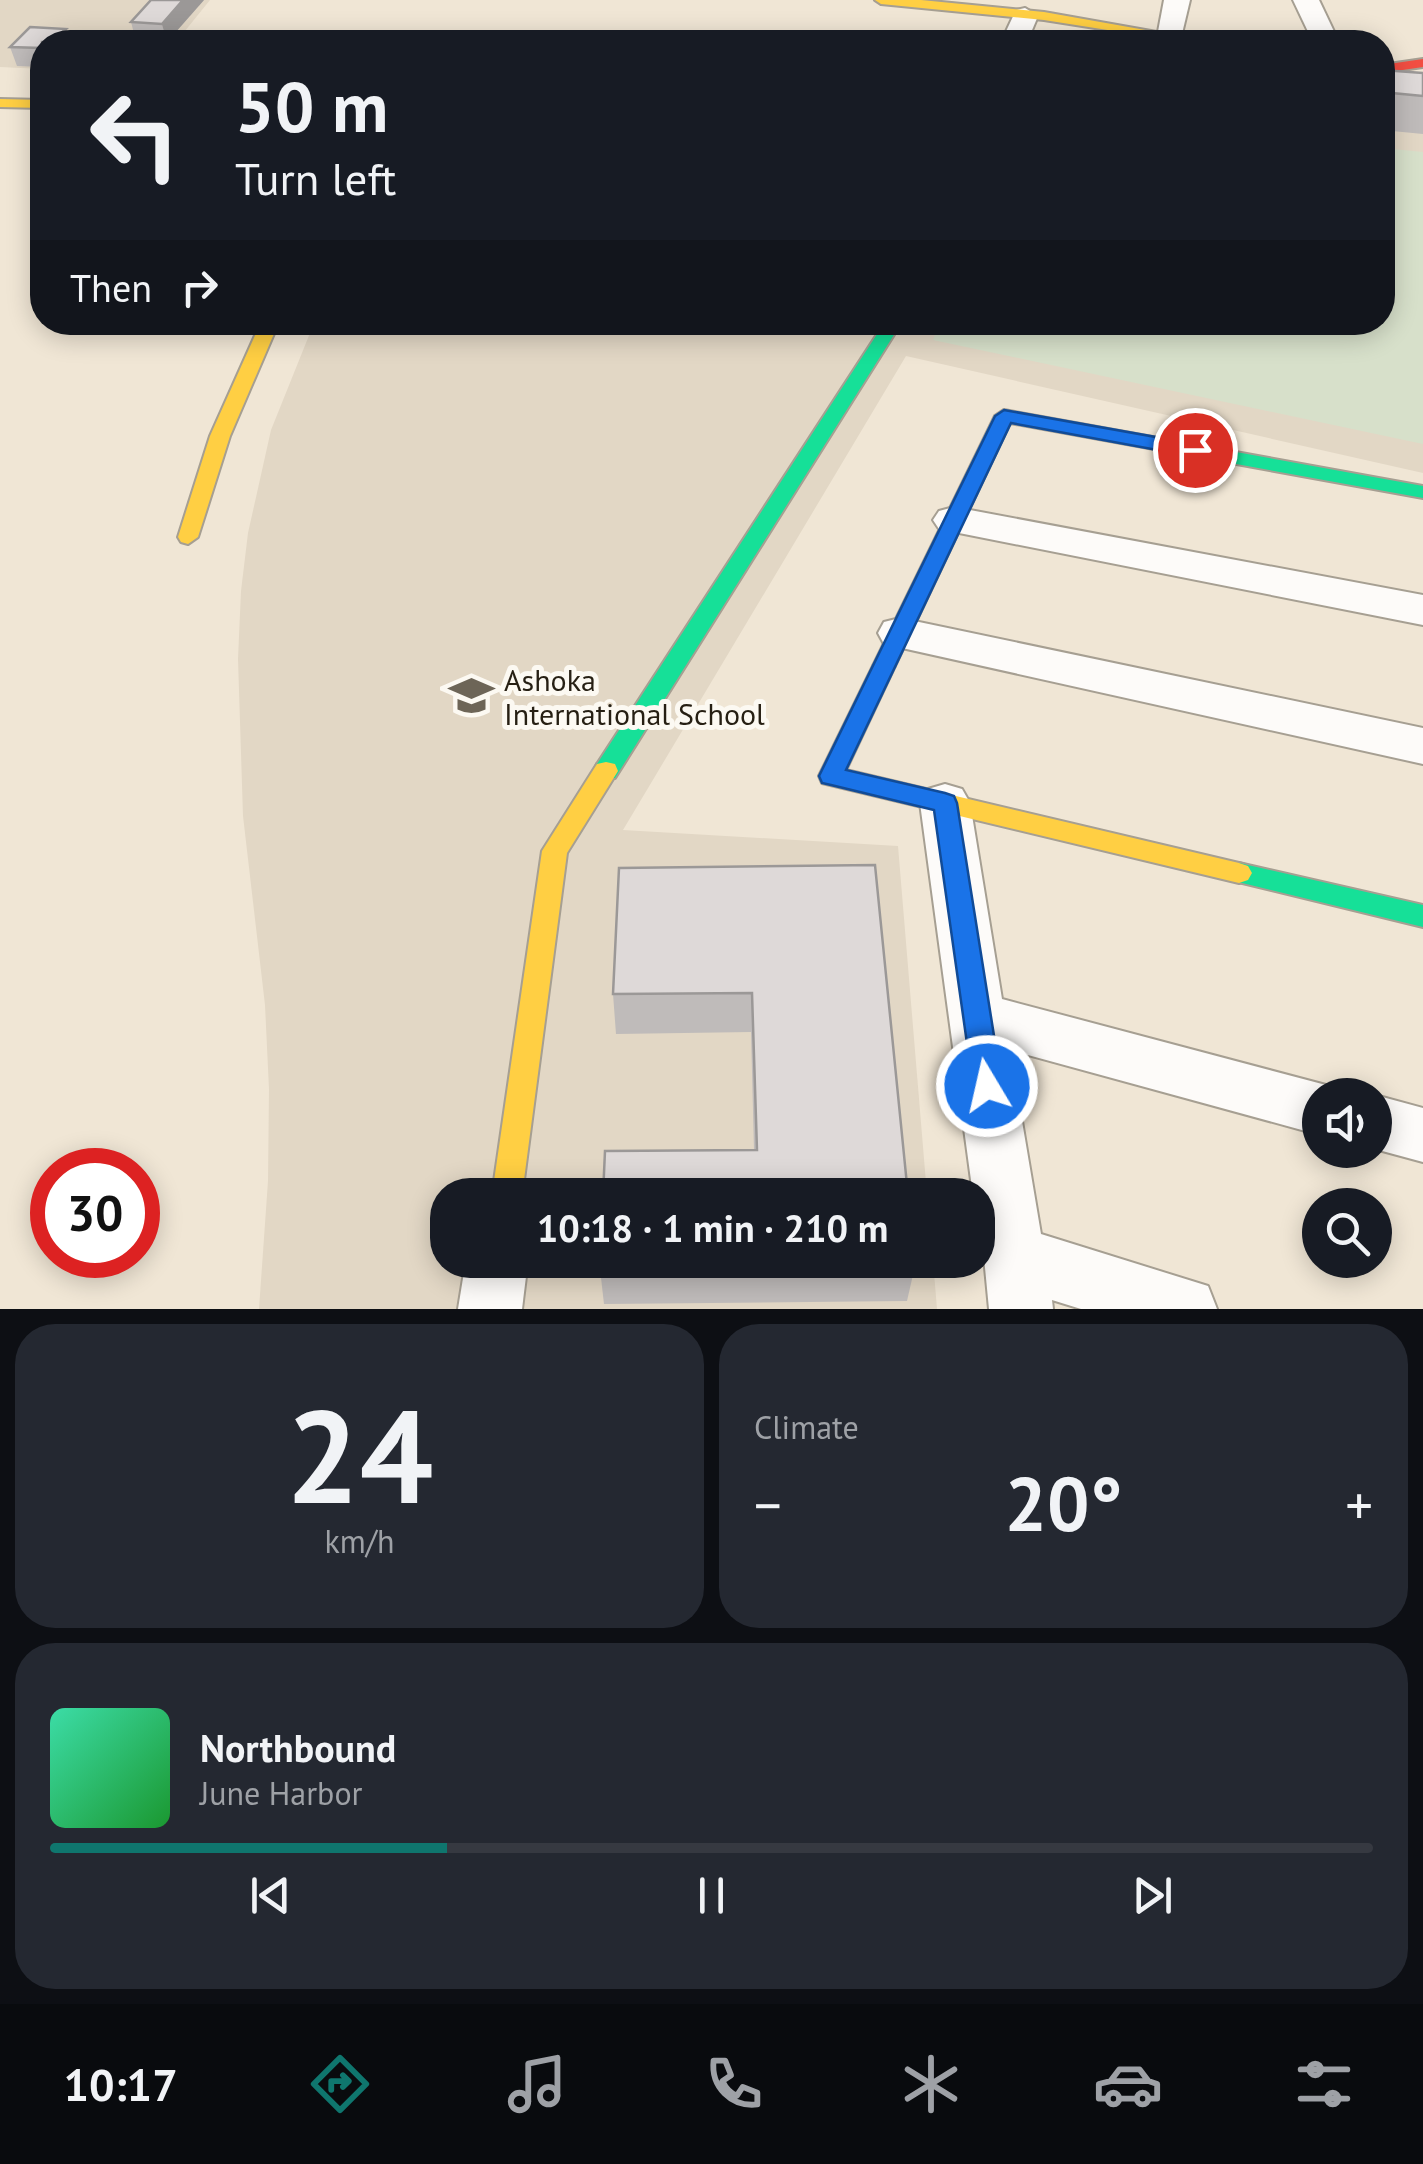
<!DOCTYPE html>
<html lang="en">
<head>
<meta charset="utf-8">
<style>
	body { margin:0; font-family:"PT Sans",sans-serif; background:#242831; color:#f1f3f6; height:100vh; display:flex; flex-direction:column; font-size:38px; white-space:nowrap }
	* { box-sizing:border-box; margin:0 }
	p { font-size:32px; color:#9ea1a6 }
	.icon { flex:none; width:55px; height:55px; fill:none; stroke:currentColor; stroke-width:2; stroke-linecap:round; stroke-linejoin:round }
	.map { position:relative; height:1309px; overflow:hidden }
	.sheet { display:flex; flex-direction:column; gap:15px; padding:15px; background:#0d0f14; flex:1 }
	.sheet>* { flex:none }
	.banner { position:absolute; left:30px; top:30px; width:1365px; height:305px; border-radius:40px; box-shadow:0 5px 25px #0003; background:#171b24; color:#f1f3f6; overflow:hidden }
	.controls { position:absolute; left:1302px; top:1078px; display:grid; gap:20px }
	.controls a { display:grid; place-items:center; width:90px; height:90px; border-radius:50%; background:#171b24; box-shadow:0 5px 25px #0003; font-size:50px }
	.speed { position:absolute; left:30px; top:1148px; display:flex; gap:20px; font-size:50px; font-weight:700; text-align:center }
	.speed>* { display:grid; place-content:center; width:130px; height:130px; border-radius:50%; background:#171b24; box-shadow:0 5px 25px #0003; line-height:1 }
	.speed .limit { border:15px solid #d22; background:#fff; color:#111 }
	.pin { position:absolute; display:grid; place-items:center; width:85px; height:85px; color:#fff; margin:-42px; border:5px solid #fff; border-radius:50%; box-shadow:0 2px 10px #0007 }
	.me { position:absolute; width:110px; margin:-55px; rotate:351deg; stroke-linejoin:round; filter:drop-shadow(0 0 8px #0008) }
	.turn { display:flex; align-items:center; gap:35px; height:210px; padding:0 40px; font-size:45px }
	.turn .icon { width:130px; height:130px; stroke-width:2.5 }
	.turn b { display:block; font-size:70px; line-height:85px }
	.then { display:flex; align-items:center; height:95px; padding:0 40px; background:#0003; gap:20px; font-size:38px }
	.big { font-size:75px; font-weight:600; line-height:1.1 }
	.sheet .tile { flex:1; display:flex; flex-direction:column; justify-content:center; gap:15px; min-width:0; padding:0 35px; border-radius:40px; background:#242831 }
	.sheet .dial { align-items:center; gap:0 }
	.dial b { font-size:130px; line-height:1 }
	.song { display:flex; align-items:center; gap:30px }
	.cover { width:120px; height:120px; border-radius:15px; background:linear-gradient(135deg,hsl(160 70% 55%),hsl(130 70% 35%)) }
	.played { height:10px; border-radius:5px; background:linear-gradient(90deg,#0f766e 30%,#363941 30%) }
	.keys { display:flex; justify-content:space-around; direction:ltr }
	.heat { display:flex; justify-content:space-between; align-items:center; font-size:55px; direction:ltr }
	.sheet .tiles { flex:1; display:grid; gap:15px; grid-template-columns:1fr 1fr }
	.tile:last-child { grid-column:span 2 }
	.trip { position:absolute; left:430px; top:1178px; width:565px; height:100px; border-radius:40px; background:#171b24; box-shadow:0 5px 25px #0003; font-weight:600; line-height:100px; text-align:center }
	.tab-bar { display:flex; height:160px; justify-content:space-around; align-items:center; background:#090b0e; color:#9ea1a6 }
	.tab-bar .icon { width:70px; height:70px }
	.tab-bar .selected { color:#0f766e }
	.tab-bar b { font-size:45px; color:#f1f3f6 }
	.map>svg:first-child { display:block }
</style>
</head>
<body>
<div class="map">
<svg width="1423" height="1309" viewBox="0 0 1423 1309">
	<rect width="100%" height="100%" fill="#f0e6d5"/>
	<g fill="#e2d7c5">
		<path d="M0,0H210L176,42H42V69L0,67Z"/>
		<path d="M1383,79L1423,87V473L906,356L623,830L898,846L927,1195H448V1260H933L937,1309H259L268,1181L269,1089L265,1005L243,816L238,659L241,591L248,533L271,430L314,323L1382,322Z"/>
	</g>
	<path fill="#d7e0ca" d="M1383,148L1423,152V444L933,340L940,322H1382Z"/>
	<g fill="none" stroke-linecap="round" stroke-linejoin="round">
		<defs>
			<g id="street">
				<path d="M1164,0H1190L1180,42H1160L1157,37Z"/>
				<path d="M1293,0H1319L1339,42H1313Z"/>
				<path d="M1025,8L1038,16L1027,42H1001L1016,10Z"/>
				<path d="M954,507L1423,595V625L939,529L933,520L939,511Z"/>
				<path d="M900,618L1423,728V764L884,644L878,633L884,622Z"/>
				<path d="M945,784L962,789L970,803L1002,999L1341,1089L1343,1095H1320V1135L1010,1050L1041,1234L1208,1286L1217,1309H1081L1052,1300L1053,1309H989L978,1195H973L920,803L928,789Z"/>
				<path d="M1375,1095L1423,1108V1162L1375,1149Z"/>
				<path d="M466,1260H528L522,1309H458Z"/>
			</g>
			<g id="fast">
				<path d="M885,322H902L615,778H597L594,771L597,764Z"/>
				<path d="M1004,410L1423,486V498L1010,423L895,666L884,674L876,672L873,666L995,416Z"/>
				<path d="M1239,863L1423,905V927L1230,880L1226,873L1230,866Z"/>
			</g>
			<g id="slow">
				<path d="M875,0H921L1044,12L1213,42H1184L1044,20L881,4Z"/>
				<path d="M0,99L42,100V108L0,107Z"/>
				<path d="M261,322H279L230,436L198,537L188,544L181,542L178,537L210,436Z"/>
				<path d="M884,658L895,666L846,770L1239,863L1248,866L1252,873L1248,880L1239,883L822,783L819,776L873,666Z"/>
				<path d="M606,762L615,764L618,771L567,853L522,1195H492L542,851L597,764Z"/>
			</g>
			<path id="jam" d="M1423,59V67L1382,73V65Z"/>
		</defs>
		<use href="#street" stroke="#a69f92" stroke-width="4"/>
		<use href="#fast" stroke="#a69f92" stroke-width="4"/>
		<use href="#slow" stroke="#a69f92" stroke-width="4"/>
		<use href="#jam" stroke="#a69f92" stroke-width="4"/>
		<use href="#street" fill="#fdfbf9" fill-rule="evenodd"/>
		<use href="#fast" fill="#16e098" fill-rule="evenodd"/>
		<use href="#slow" fill="#ffcf43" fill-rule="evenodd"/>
		<use href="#jam" fill="#f24e42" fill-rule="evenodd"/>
	</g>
	<g fill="#bfbbba">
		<path d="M204,0L167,42L136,41L131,22Z"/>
		<path d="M66,29L70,42H42V67L17,66L10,47Z"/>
		<path d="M1382,70L1423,73V134L1382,130Z"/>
		<path d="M875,865L908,1195L754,1150L751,1032L616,1034L613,994Z"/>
		<path d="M915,1266L907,1301L604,1304L600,1269Z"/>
	</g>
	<g fill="#9b9897">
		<path d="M183,0H204L167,42L162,24Z"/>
		<path d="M66,29L70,42H52Z"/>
	</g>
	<g fill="#ded9d8" stroke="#9b9897" stroke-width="2.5">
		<path d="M151,0H183L162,24L131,22Z"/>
		<path d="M30,27L66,29L52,42H42V48L10,47Z"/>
		<path d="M1382,70L1423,73V96L1382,92Z"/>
		<path d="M875,865L908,1195H603L605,1151L757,1150L752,993L613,994L619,868Z"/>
		<path d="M600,1260H914L915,1266L600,1269Z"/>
	</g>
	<path fill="#1a73e8" stroke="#114b97" stroke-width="2.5" d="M1004,410L1195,444L1205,450L1195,457L1011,423L846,770L945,793L954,796L957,803L1002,1086L998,1095L987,1099L977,1095L973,1086L934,810L831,785L822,783L819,776L995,416Z"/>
	<defs>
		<symbol id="school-bare" viewBox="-9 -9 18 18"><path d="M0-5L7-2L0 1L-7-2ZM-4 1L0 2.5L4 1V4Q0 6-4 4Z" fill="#6d6557" stroke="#fcf9f2" stroke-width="2.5" paint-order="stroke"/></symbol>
	</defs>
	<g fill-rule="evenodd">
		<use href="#school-bare" x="440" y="664" width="63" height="63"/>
	</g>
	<g text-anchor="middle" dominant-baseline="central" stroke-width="10" stroke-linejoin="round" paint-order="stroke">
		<g font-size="30" fill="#261f13" stroke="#fcf9f2" text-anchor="start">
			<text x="504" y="679">Ashoka<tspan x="504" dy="34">International School</tspan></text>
		</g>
	</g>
</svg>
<div class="controls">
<a><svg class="icon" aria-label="sound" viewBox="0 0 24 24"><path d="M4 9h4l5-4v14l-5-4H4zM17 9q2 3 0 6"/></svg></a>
<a><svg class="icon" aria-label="search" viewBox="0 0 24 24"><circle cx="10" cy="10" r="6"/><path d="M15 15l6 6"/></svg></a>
</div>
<div class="speed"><div class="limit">30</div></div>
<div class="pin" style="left:1195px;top:450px;background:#d93025"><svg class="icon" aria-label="arrive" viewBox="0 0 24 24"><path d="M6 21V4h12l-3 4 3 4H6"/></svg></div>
<svg class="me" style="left:987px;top:1086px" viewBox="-20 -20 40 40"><circle r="17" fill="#1a73e8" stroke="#fff" stroke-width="3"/><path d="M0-11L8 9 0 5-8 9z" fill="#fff"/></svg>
<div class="trip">10:18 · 1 min · 210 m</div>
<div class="banner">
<div class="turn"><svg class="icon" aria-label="left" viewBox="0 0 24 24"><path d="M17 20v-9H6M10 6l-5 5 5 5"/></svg><div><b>50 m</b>Turn left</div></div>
<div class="then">Then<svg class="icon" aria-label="right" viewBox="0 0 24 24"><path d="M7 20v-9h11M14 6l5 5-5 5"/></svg></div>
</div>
</div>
<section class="sheet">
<div class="tiles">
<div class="tile dial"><b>24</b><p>km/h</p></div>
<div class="tile"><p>Climate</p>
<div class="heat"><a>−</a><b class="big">20°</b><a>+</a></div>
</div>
<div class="tile">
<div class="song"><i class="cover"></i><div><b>Northbound</b><p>June Harbor</p></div></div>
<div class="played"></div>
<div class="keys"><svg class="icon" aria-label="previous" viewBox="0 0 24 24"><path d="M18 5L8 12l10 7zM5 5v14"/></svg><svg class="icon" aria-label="pause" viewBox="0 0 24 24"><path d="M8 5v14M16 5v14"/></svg><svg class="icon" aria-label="next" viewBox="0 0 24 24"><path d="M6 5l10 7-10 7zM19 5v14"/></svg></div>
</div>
</div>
</section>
<nav class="tab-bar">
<b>10:17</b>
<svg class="icon selected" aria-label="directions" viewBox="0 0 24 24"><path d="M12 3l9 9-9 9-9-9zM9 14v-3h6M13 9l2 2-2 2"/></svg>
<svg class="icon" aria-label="music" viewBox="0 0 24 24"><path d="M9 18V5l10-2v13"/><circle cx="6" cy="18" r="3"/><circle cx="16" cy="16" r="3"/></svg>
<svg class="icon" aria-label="phone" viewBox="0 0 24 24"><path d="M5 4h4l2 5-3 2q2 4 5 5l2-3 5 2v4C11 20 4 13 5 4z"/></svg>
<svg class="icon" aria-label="climate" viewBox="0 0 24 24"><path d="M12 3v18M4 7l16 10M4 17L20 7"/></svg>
<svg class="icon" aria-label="car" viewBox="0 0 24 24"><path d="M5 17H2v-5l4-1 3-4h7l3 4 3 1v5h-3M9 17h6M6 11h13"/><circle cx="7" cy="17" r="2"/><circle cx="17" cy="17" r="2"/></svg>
<svg class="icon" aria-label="filters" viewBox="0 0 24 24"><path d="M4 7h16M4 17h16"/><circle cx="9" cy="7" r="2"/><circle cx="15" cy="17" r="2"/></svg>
</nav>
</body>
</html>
